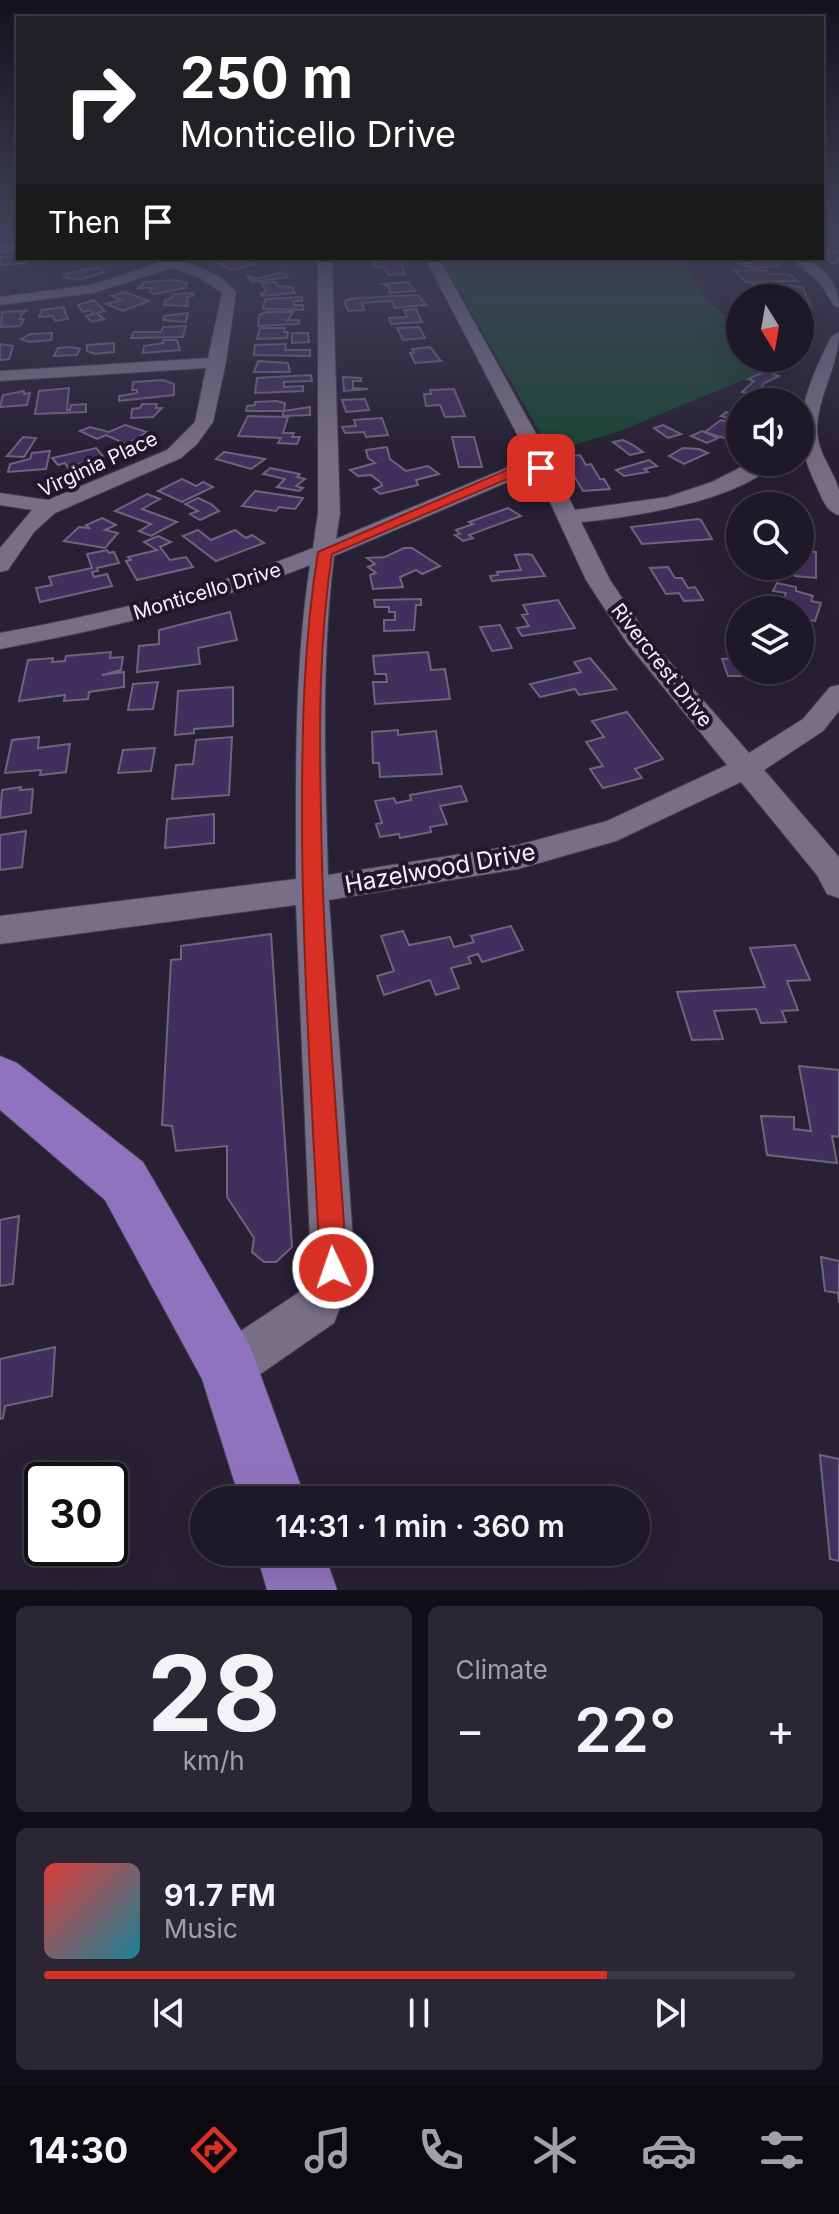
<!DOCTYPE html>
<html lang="en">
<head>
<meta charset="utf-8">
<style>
	body { margin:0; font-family:Inter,sans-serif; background:#2b2634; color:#f1f3f6; height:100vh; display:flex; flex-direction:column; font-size:30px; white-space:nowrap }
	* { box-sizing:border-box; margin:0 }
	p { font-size:26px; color:#a1a0a8 }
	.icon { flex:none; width:44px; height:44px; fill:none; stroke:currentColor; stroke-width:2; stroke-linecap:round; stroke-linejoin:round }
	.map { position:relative; height:1590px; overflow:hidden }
	.sheet { display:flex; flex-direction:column; gap:16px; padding:16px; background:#100e16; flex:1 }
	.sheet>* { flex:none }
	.top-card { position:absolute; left:16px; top:16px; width:808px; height:244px; border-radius:0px; box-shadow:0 8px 32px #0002,0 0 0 2px #3c3845; background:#202124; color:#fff; overflow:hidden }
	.needle { width:52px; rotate:169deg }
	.controls { position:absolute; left:726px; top:284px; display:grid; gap:16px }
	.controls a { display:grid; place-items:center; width:88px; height:88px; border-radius:50%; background:#1e1928; box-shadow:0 8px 32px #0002,0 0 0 2px #3c3845; font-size:40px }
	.speed { position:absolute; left:24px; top:1462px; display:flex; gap:16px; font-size:40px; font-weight:700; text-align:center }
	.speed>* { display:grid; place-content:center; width:104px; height:104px; border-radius:50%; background:#1e1928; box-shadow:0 8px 32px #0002,0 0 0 2px #3c3845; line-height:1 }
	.speed .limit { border:4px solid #111; border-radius:12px; background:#fff; color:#111 }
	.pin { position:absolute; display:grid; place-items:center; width:68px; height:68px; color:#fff; margin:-34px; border-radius:16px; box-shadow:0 4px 12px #0006 }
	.me { position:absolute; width:88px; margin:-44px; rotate:357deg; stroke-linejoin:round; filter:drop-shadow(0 0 6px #0008) }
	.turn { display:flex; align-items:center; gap:28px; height:168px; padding:0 32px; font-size:36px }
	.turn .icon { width:104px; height:104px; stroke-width:2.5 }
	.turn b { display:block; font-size:56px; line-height:68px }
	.then { display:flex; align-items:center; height:76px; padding:0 32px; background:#0003; gap:16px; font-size:30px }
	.big { font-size:60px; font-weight:600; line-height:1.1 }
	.sheet .card { flex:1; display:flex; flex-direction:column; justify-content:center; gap:12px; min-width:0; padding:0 28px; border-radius:12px; background:#2b2634 }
	.sheet .dial { align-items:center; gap:0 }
	.dial b { font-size:104px; line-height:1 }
	.song { display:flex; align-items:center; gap:24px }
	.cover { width:96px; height:96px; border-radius:12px; background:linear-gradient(135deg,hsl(0 70% 55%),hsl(190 70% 35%)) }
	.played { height:8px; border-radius:4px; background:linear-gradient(90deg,#d93025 75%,#3c3845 75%) }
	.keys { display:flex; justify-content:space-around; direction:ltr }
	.heat { display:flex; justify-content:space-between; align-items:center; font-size:44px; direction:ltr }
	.sheet .tiles { flex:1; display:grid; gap:16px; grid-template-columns:1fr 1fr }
	.card:last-child { grid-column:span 2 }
	.trip { position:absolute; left:190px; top:1486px; width:460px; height:80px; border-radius:40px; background:#1e1928; box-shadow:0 8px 32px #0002,0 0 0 2px #3c3845; font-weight:600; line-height:80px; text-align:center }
	.menu { display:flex; height:128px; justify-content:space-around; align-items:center; background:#0c0a10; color:#a1a0a8 }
	.menu .icon { width:56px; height:56px }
	.menu .on { color:#d93025 }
	.menu b { font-size:36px; color:#f1f3f6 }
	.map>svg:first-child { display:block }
</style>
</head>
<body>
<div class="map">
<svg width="839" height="1590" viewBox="0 0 839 1590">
	<rect width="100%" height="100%" fill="#282136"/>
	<path fill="#1d4635" d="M440,258H685C696,286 710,312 740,322V358H796L620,431L551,452Z"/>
	<g fill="#41305d" stroke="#6c657c" stroke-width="2">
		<path d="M822,249L839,252L837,255L839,262L832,263L822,256Z"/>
		<path d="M18,256L29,258L27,263L0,265V257Z"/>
		<path d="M236,258H248L256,261L251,262L256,264L231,270L215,262Z"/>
		<path d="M773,258L779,266L752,268L741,264L755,261L751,259L756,258Z"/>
		<path d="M401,260L405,274L389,275L384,268L374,266L376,265L374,262Z"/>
		<path d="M99,267L105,272L82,279L63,278L68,277L65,274Z"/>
		<path d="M766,270L770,274H789L797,281L746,282L735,271Z"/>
		<path d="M283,272L288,277L253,282L247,275L255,279Z"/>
		<path d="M174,280L187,283L185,288L154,294L150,292L152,288H138L145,282Z"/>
		<path d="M276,282L278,286L292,287L295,293L262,296L261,293L266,292L262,283Z"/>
		<path d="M408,282L415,291L390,293L389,287L383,284Z"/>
		<path d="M771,283L803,287L811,308L800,307V298H788L785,291L756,289L752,284Z"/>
		<path d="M125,292L149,301L123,311L106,304L121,300L112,296Z"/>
		<path d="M193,293V296L187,297L188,306L164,305L165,300L173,297L174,294Z"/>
		<path d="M418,295L426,305L395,308L392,301L362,303L364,310L348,311L345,304L346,300L356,298Z"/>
		<path d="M302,297V301H294V305H303V310L263,309L265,299Z"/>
		<path d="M94,300L105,311L97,313L104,319L92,322L86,316L94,314L90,310L83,312L78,305Z"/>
		<path d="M63,307L68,319L55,321L53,316L39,317L42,310Z"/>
		<path d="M416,309L422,322L391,324L389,318L407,317L404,310Z"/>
		<path d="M26,311L21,315L20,319H24L20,326L1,327L2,312Z"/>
		<path d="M267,312H293L288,320H299V324L258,326L259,315Z"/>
		<path d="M188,313L186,322L163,320L164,316Z"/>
		<path d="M186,326L183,337L131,338L134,332H161L163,327Z"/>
		<path d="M419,327L425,338L403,340L397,328Z"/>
		<path d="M260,328H285L284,332H288L287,338L257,339Z"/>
		<path d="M52,333L51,340L29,342L21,339L30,334Z"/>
		<path d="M292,333H308L309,342L292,343Z"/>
		<path d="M163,340H177L180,350L143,353L144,346L163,343Z"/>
		<path d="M114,343V352L95,354L87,351V345Z"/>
		<path d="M0,344L13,346L9,359L0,360Z"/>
		<path d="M286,344L285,350H310V356L254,355L255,345Z"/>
		<path d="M71,347L80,349L77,355L54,356L58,348Z"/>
		<path d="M430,347L441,361L415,363L410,353H414L412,349Z"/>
		<path d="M258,361L288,363L290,372H254Z"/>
		<path d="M766,371L779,376L764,383L762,388L774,390L770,401L756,399L753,402H741L747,393L742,392L754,381L748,379Z"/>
		<path d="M311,375L312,381L284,382V387L303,386V391L255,393L257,378Z"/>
		<path d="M343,377L361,378V381H353V388L368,389L344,391Z"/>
		<path d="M163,380L174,384V395L119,401V396L137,393V390H132L133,382Z"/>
		<path d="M69,388L67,410H70L71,405L86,404V412L35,414L39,391Z"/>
		<path d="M454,389L465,416L445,417L440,405L426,406L424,394H431L430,390Z"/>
		<path d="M24,391V394L30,393L27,405L0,407L3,395Z"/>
		<path d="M365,399L369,410L346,412L342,400Z"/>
		<path d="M276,401L285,403L284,411L310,407V415L283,416V411H246L247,406L255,405V402Z"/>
		<path d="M142,404H157L156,408H162L153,417L131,418L132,409L140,408Z"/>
		<path d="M726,412L740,417V429L727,439L705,432L721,420L727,422L731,419L721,416Z"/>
		<path d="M248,416L288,417L283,433H294L292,437H300L297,444L278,443L281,438L238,436Z"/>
		<path d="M382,418L388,435L366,437L364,432L345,433L342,427L356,426L354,420Z"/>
		<path d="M125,425L147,432L126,444L106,435L97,439L80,431L90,427L109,432Z"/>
		<path d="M663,425L681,434L668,438L654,428Z"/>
		<path d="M702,431L718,438L707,443L691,436Z"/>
		<path d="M23,437L36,438L24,457L7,456Z"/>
		<path d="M452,437H474L482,467H459Z"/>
		<path d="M623,440L633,445L643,452L630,455L613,442Z"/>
		<path d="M387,447L390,459L406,471L428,466L439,474L416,480L418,485L380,494L374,489L382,486L381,483L371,475L358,476L350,470L375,463L368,458L366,450Z"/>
		<path d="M96,448L103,456L68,468L65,463L58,465L52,458Z"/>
		<path d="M683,448L699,449L708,453L684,464L669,456Z"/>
		<path d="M50,451L46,469L8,472L10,464L30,459L32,453Z"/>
		<path d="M224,452L265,459L251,469L216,459Z"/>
		<path d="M580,455L586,465L591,464L600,479H604L610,489L583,491L563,457Z"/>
		<path d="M649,460L657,466L644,469L648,472L624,476L616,470Z"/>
		<path d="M270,468L300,474L297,477L305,479L296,486L303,488L299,491L277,487L285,479L263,474Z"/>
		<path d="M182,479L196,486L203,482L213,487L182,502L158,491Z"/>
		<path d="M255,491L303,498L295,509L279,507L276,511L242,506Z"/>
		<path d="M147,494L160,499L142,509L177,522L151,536L139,531L151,524L115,511Z"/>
		<path d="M198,498L211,504L219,511L200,520L190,514L198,511L185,504Z"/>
		<path d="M508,508L521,516L469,535L473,538L463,541L455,535L460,534L456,530L473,524L469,522Z"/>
		<path d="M102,518L116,525L105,530L118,533L105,548L64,541L79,527L89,528L86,525Z"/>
		<path d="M698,519L701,520L712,539L642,544L631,527Z"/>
		<path d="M198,530L211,540L235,530L246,538L252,535L264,543L216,561L183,536Z"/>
		<path d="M158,536L171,542L160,547L170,560L186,557L193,567L137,580L126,561L131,560L128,557L157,550L144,542Z"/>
		<path d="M800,541L807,542L809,552H816V578L795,576L794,569L784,568L800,566Z"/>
		<path d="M404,548H412L440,566L422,574L416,570L400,577L403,587L373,589L370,575L376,573L368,567L375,564L367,558L385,557Z"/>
		<path d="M107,550L109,553L114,552L119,563L97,568L98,571L92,572L94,577L107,574L112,586L40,602L36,588L52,585L49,577L92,568L87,554Z"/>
		<path d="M527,554L532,555L545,576L492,581L490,576L498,575L497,572L521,570L515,555Z"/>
		<path d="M668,567L675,578H682L688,588L695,587L703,600L684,601L679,593L666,594L650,568Z"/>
		<path d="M777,583L796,587V591L813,596L811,601L821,603L815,621L802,618L800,623V610H776L780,608L786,593L773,591Z"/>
		<path d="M421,599V605H416L414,630L384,631V620H395V612H389V607H375L374,600Z"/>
		<path d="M558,600L575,628L522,636L517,628L529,626L522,615L528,614L523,605Z"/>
		<path d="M230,612L237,640L198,648L200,664L137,672L139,646L159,644V630Z"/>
		<path d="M500,625L512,648L492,651L480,627Z"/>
		<path d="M111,652L110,658L123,657L121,670L102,675L124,672V687L89,692L88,699L64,701L65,695L19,701L28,660L53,658L52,662L65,661L66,656Z"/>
		<path d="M428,652L431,670L445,669L450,699L375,704L373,682H387L386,674H375L373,656Z"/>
		<path d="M590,658L616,689L579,695L575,689L540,697L530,684L581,672L574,662Z"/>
		<path d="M740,658V670H778L780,676H728L722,659Z"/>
		<path d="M158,682L153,709L128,710L133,684Z"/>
		<path d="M233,687V726L194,729V733L175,735L178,691Z"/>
		<path d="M627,712L663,759L635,769L642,778L603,788L590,769L603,766L586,742L604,737L592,721Z"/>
		<path d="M398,730V735L436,731L442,774L380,777L379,763H373L372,732Z"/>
		<path d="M39,737L38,748L70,744L66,772L40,775L41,770L5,773L12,740Z"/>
		<path d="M232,737L229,795L172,799L176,765L193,764L196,740Z"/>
		<path d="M155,748L151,771L118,773L123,750Z"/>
		<path d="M461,786L467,801L440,806L447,824L430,827L431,832L400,838L399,834L380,837L376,824L382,823L375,801L394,798L396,803L411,800L410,795Z"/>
		<path d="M21,787L20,790L33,789L31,813L0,818L2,790Z"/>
		<path d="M214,814V843L165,848L167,819Z"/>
		<path d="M26,831L22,867L0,870V835Z"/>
		<path d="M511,926L523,950L482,962L478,954L468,957L471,963L451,968L459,988L436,995L430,980L384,995L377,976L394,971L381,936L403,931L409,945L450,937L454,947L474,942L471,936Z"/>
		<path d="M271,934L292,1247L276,1262H264L252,1252L254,1238L227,1197V1146L176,1151L172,1126L162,1125L171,960L181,959V946Z"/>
		<path d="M795,945L810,980L787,981L798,1010L782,1011L786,1022L761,1023L756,1009L714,1011L723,1039L692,1040L677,992L765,987L750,948Z"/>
		<path d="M799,1066L839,1070V1137L832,1136L837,1163L767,1155L761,1116L794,1117V1129L811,1131Z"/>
		<path d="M19,1216L13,1284L0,1286V1220Z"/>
		<path d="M821,1257L839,1261V1303L838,1293L825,1291Z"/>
		<path d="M55,1347L52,1396L5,1406L3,1418L0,1419V1359Z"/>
		<path d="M820,1455L839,1459V1561L830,1559Z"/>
	</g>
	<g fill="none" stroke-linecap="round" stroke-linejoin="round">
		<defs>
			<g id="minor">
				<path d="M18,244V252L0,253V245Z"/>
				<path d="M151,258C181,258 217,269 236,292L226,362L213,422L197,444L181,458L55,513L34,532L8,570L0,572V548L32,510L0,505V493L48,500L167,450L195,422L206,368L0,381V371L208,358L222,293L200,278L172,268L93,293L0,305V297L91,285L159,263Z"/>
				<path d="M318,258H332L340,513L336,539L511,466L532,463L425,258H439L540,441L575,510L667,497L712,482L751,462H775C743,500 629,518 581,522L610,580L649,638L749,753L803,719L830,687L839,685V711L823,731L764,770L839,857V898L827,894L817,875L741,782L616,841L518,869L329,900L355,1268L334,1323L246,1384L229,1391L212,1384L205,1367L212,1350L301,1291L311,1268L296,905L0,944V916L296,879C296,774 294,670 310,565C209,605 106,629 0,649V633C108,613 211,589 313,548L318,513ZM537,474L586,580L627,643L727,765L607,821L518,845L328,875C325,767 321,662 334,556L522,476Z"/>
				<path d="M790,258C818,258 839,280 839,307L834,306L820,283Z"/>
				<path d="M839,332C839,367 817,396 817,431C818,454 833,469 839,490C839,497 839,508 839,515C826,512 822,498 817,487C787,429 805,391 831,337Z"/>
			</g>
			<g id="major">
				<path d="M0,1056L17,1063L143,1162L250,1346L306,1500H240L202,1379L105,1200L0,1110Z"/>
				<path d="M256,1552H324L337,1590H267Z"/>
			</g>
		</defs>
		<use href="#minor" stroke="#433c4e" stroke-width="2"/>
		<use href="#major" stroke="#433c4e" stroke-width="2"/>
		<use href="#minor" fill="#776f87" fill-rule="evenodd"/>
		<use href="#major" fill="#9073bf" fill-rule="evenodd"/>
	</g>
	<linearGradient id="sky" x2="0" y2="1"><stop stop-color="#16121e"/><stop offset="0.51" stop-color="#42435d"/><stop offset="1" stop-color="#42435d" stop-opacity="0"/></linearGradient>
	<rect width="839" height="455" fill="url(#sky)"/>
	<path fill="#d93025" stroke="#8d1f18" stroke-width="2" d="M541,464L545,465V470L521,473L332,554C319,641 319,726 321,814C323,965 337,1117 347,1268L343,1277L333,1281L324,1277L320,1268C313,1116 302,964 302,812C302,724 304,639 318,552L514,467Z"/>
	<g text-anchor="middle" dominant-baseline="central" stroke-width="8" stroke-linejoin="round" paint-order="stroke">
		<g font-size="20" fill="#f3effd" stroke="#1f182b">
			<text transform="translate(98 464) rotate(-25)">Virginia Place</text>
			<text transform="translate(207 591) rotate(-17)">Monticello Drive</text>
			<text transform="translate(662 665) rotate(52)">Rivercrest Drive</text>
		</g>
		<g font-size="24" fill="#f3effd" stroke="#1f182b">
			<text transform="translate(440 868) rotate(-10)">Hazelwood Drive</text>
		</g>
	</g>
</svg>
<div class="controls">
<a><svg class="needle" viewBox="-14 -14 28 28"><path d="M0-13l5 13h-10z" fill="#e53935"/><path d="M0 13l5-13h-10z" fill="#a1a0a8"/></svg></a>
<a><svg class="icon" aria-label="sound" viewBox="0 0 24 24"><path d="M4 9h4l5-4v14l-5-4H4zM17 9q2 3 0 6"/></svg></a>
<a><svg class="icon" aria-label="search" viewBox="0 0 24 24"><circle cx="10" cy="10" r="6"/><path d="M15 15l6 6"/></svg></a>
<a><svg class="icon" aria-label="layers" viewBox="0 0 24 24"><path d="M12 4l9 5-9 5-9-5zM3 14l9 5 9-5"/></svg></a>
</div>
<div class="speed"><div class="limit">30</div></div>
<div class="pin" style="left:541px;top:468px;background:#d93025"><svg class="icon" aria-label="arrive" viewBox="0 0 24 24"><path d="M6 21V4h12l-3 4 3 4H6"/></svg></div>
<svg class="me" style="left:333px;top:1268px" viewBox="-20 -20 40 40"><circle r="17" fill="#d93025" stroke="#fff" stroke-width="3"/><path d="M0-11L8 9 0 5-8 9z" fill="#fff"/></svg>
<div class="trip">14:31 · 1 min · 360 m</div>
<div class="top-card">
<div class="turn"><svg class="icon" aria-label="right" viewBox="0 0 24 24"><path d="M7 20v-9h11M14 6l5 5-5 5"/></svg><div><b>250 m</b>Monticello Drive</div></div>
<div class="then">Then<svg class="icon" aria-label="arrive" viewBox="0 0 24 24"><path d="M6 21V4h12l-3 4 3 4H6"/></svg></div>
</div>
</div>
<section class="sheet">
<div class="tiles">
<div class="card dial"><b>28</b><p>km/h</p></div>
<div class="card"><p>Climate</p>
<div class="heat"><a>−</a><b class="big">22°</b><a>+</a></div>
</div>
<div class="card">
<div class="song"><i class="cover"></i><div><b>91.7 FM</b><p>Music</p></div></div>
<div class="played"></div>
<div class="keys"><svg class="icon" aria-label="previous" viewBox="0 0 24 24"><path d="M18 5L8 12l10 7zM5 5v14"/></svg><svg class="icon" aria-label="pause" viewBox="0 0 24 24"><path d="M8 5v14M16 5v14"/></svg><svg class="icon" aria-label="next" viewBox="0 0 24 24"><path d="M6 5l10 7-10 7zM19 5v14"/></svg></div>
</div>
</div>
</section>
<nav class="menu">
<b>14:30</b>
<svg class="icon on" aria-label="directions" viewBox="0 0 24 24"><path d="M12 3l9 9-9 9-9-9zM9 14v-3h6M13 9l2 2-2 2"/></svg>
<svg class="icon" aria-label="music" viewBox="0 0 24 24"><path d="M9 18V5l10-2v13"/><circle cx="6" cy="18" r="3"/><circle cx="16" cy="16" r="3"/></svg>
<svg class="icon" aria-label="phone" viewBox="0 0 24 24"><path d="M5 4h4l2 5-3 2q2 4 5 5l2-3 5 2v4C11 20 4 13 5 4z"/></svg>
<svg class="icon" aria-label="climate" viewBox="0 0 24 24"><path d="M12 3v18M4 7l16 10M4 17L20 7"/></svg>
<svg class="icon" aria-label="car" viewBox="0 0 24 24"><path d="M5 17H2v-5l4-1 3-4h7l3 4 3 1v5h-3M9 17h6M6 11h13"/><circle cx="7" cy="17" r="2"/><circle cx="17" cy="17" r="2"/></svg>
<svg class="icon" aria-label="filters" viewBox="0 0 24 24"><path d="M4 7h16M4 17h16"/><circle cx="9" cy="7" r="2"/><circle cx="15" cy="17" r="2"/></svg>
</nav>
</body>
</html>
